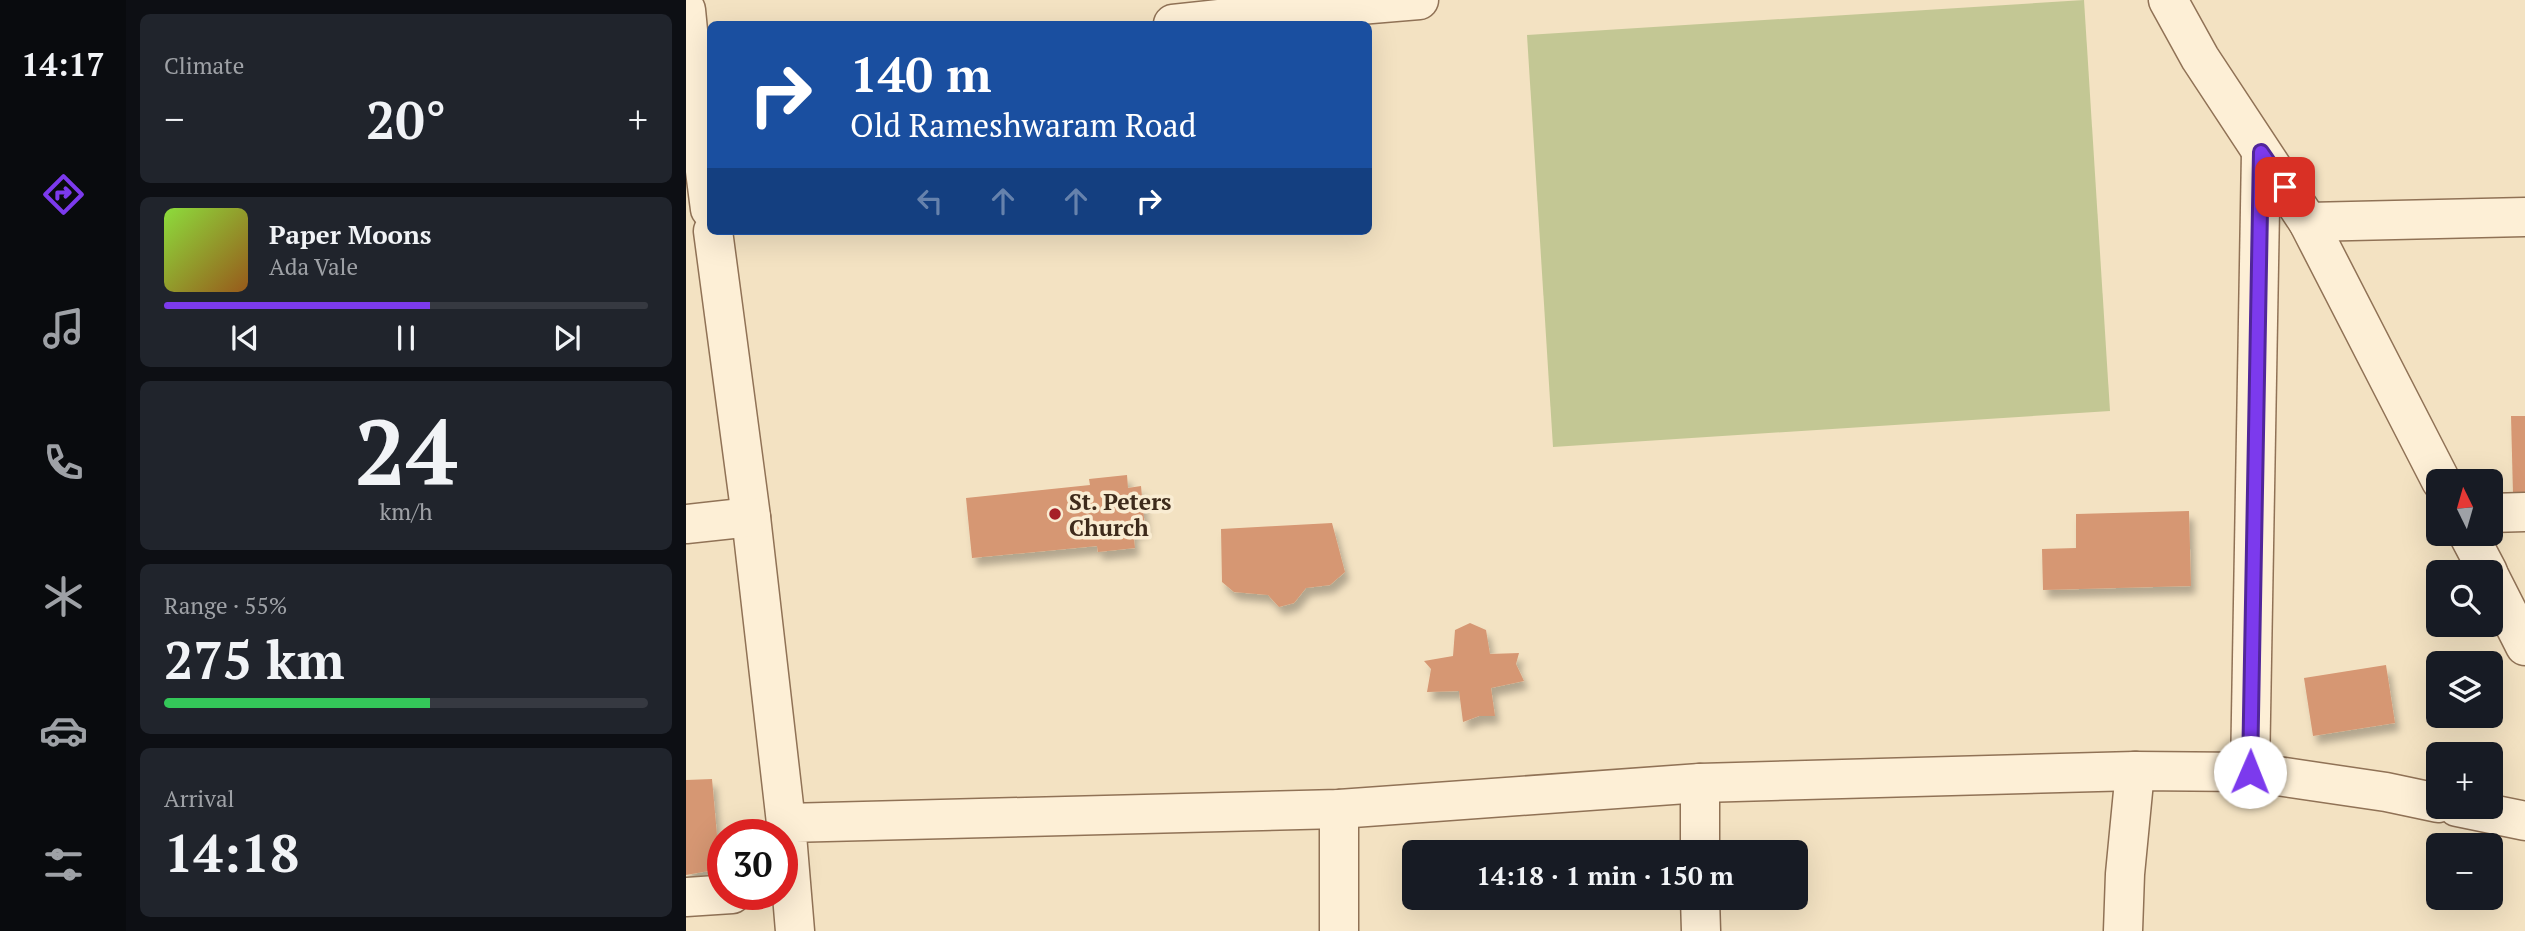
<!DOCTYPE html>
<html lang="en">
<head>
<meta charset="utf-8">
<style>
	body { margin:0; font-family:"PT Serif",serif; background:#20242c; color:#f1f3f6; height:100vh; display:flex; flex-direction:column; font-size:26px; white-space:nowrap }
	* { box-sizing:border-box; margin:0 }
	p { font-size:23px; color:#9ea1a6 }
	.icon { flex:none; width:38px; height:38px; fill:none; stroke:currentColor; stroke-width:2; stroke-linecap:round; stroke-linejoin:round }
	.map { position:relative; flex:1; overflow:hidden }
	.details { display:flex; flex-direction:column; gap:14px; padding:14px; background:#0d0f14; width:560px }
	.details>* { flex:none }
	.guide { position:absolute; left:21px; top:21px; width:665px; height:214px; border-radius:10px; box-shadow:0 7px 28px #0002; background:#1a4fa0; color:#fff; overflow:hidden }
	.needle { width:46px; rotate:355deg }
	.buttons { position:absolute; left:1740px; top:469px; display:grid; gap:14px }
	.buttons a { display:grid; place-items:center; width:77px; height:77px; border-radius:10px; background:#171b24; box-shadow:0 7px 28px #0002; font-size:35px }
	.speed { position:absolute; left:21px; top:819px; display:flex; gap:14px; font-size:35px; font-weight:700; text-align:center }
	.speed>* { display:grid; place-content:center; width:91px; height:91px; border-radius:50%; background:#171b24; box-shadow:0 7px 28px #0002; line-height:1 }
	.speed .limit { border:10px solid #d22; background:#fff; color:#111 }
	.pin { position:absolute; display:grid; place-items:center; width:60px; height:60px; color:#fff; margin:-30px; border-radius:14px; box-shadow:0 4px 10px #0006 }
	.me { position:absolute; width:77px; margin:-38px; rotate:1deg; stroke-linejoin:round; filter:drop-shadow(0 0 5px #0008) }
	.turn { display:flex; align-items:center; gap:24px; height:147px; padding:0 28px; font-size:32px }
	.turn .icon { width:91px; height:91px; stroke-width:2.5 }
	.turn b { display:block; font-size:49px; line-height:60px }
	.lanes { display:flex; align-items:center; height:66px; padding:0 28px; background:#0003; justify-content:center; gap:35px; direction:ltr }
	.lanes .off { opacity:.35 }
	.big { font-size:52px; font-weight:700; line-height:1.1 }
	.details .widget { flex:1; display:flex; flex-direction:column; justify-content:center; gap:10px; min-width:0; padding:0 24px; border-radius:10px; background:#20242c }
	.details .dial { align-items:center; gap:0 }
	.dial b { font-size:91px; line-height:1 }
	.song { display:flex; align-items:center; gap:21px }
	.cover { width:84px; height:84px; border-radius:10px; background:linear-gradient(135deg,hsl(90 70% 55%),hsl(30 70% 35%)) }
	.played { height:7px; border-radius:4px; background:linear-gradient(90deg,#7c3aed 55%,#363941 55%) }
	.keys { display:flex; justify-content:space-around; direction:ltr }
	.heat { display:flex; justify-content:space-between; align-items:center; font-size:38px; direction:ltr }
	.charge { height:10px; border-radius:5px; background:linear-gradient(90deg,#34c759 55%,#363941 0) }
	.trip { position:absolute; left:716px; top:840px; width:406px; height:70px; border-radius:10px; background:#171b24; box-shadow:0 7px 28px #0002; font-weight:700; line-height:70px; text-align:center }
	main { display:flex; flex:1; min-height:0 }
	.tabs { display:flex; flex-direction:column; width:126px; justify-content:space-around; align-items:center; background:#090b0e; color:#9ea1a6 }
	.tabs .icon { width:49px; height:49px }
	.tabs .current { color:#7c3aed }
	.tabs b { font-size:32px; color:#f1f3f6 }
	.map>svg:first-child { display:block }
</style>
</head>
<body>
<main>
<nav class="tabs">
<b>14:17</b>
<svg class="icon current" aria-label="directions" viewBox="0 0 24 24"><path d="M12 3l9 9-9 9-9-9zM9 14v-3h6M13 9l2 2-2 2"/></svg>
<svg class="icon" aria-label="music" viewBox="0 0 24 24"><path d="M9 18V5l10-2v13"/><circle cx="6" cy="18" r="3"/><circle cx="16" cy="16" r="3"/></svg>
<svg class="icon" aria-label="phone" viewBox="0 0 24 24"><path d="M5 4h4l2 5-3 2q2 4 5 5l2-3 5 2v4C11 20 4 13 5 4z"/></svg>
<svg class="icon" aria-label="climate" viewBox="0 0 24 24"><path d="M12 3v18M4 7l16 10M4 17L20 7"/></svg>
<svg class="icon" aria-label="car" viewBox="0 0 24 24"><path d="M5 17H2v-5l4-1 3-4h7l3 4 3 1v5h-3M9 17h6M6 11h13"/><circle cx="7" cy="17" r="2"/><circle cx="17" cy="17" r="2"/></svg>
<svg class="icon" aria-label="filters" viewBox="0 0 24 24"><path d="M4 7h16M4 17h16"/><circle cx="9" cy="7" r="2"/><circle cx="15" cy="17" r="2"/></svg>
</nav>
<section class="details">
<div class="widget"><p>Climate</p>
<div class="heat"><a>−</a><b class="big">20°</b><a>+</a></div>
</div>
<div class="widget">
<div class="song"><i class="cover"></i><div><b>Paper Moons</b><p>Ada Vale</p></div></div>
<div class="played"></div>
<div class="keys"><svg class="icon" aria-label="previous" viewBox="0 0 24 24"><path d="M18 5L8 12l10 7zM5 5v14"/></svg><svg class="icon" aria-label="pause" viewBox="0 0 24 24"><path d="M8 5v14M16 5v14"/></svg><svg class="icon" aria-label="next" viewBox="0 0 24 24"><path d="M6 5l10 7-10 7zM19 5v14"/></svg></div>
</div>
<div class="widget dial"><b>24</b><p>km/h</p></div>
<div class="widget"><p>Range · 55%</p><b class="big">275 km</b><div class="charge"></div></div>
<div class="widget"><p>Arrival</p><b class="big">14:18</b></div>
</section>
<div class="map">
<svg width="1839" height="931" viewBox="0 0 1839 931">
	<defs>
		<filter id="shadow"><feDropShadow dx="4.5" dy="8" stdDeviation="3.5" flood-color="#0004"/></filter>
	</defs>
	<rect width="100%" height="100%" fill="#f3e2c2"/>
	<path fill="#c3c794" d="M1398,0L1424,411L867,447L841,35Z"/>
	<g fill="#d69773" filter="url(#shadow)">
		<path d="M1825,416H1839V494H1827Z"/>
		<path d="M441,475L442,488L455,486L459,529L447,531L449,548L412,552L411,546L286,558L280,498L404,485L403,479Z"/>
		<path d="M1503,511L1505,586L1357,590L1356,549L1390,548V514Z"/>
		<path d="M646,523L659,572L644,585L620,588L608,603L593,607L582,595L548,592L536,582L535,529Z"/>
		<path d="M784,623L800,630L804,654L833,653L830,664L838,681L805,688L809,716H793L777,722L773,691L741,692L745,669L738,661L767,656L769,630Z"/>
		<path d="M1700,665L1709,723L1627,736L1618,678Z"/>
		<path d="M26,779L34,869L0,875V780Z"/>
	</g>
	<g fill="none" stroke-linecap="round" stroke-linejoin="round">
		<defs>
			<g id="minor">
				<path d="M1482,0L1514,58L1622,222L1755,481"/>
				<path d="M0,10L6,71L24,72"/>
				<path d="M487,24L614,10L733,0"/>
				<path d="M0,71H6L24,209"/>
				<path d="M1622,222L1839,217"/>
				<path d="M27,231L65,517L100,823"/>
				<path d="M1804,513L1839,512"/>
				<path d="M0,524L65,517"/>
				<path d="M1782,534L1802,572"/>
				<path d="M1804,577L1839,646"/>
				<path d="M1564,772L1575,152"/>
				<path d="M1014,783V852"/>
				<path d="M1771,807L1839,821"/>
				<path d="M653,809V931"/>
				<path d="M0,897L46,894"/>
				<path d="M1014,898L1015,931"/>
				<path d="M109,931L100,823L653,809L1014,783L1449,771L1564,772L1700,792L1752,803"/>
				<path d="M1437,931L1439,874L1449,771"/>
			</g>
		</defs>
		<use href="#minor" stroke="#907256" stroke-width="41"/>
		<use href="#minor" stroke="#fdefd6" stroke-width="38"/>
	</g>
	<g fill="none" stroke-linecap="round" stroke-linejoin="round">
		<defs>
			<path id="route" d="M1564,772L1575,152L1599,187"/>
		</defs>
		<use href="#route" stroke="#51269a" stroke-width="18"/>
		<use href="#route" stroke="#7c3aed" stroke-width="12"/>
	</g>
	<circle fill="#a61f27" stroke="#f9ecd2" stroke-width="2.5" cx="369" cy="514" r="7"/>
	<g text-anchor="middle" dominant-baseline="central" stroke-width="7" stroke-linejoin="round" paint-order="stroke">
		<g font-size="23" font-weight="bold" fill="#3e2b1c" stroke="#f9ecd2" text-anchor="start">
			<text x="383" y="501">St. Peters<tspan x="383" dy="26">Church</tspan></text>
		</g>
	</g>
</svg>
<div class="buttons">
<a><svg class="needle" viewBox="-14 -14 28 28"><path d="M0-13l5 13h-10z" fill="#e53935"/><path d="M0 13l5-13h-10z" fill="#9ea1a6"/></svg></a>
<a><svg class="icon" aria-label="search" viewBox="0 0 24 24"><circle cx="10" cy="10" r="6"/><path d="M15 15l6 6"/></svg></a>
<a><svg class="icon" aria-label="layers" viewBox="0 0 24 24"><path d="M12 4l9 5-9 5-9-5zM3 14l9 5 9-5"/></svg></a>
<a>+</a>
<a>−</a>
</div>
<div class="speed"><div class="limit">30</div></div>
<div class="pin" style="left:1599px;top:187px;background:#d93025"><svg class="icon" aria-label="arrive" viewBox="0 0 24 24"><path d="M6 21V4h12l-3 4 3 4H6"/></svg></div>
<svg class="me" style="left:1564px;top:772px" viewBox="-20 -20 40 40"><circle r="19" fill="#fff"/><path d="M0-13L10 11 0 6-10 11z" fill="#7c3aed"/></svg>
<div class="trip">14:18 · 1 min · 150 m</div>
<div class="guide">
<div class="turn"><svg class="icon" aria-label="right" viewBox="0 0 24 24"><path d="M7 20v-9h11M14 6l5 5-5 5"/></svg><div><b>140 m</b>Old Rameshwaram Road</div></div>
<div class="lanes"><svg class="icon off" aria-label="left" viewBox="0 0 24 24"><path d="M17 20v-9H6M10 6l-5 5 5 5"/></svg><svg class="icon off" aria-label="ahead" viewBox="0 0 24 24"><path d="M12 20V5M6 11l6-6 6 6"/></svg><svg class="icon off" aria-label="ahead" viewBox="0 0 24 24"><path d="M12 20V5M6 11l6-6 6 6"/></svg><svg class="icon" aria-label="right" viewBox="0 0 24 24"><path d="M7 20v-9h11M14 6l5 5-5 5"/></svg></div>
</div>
</div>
</main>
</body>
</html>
